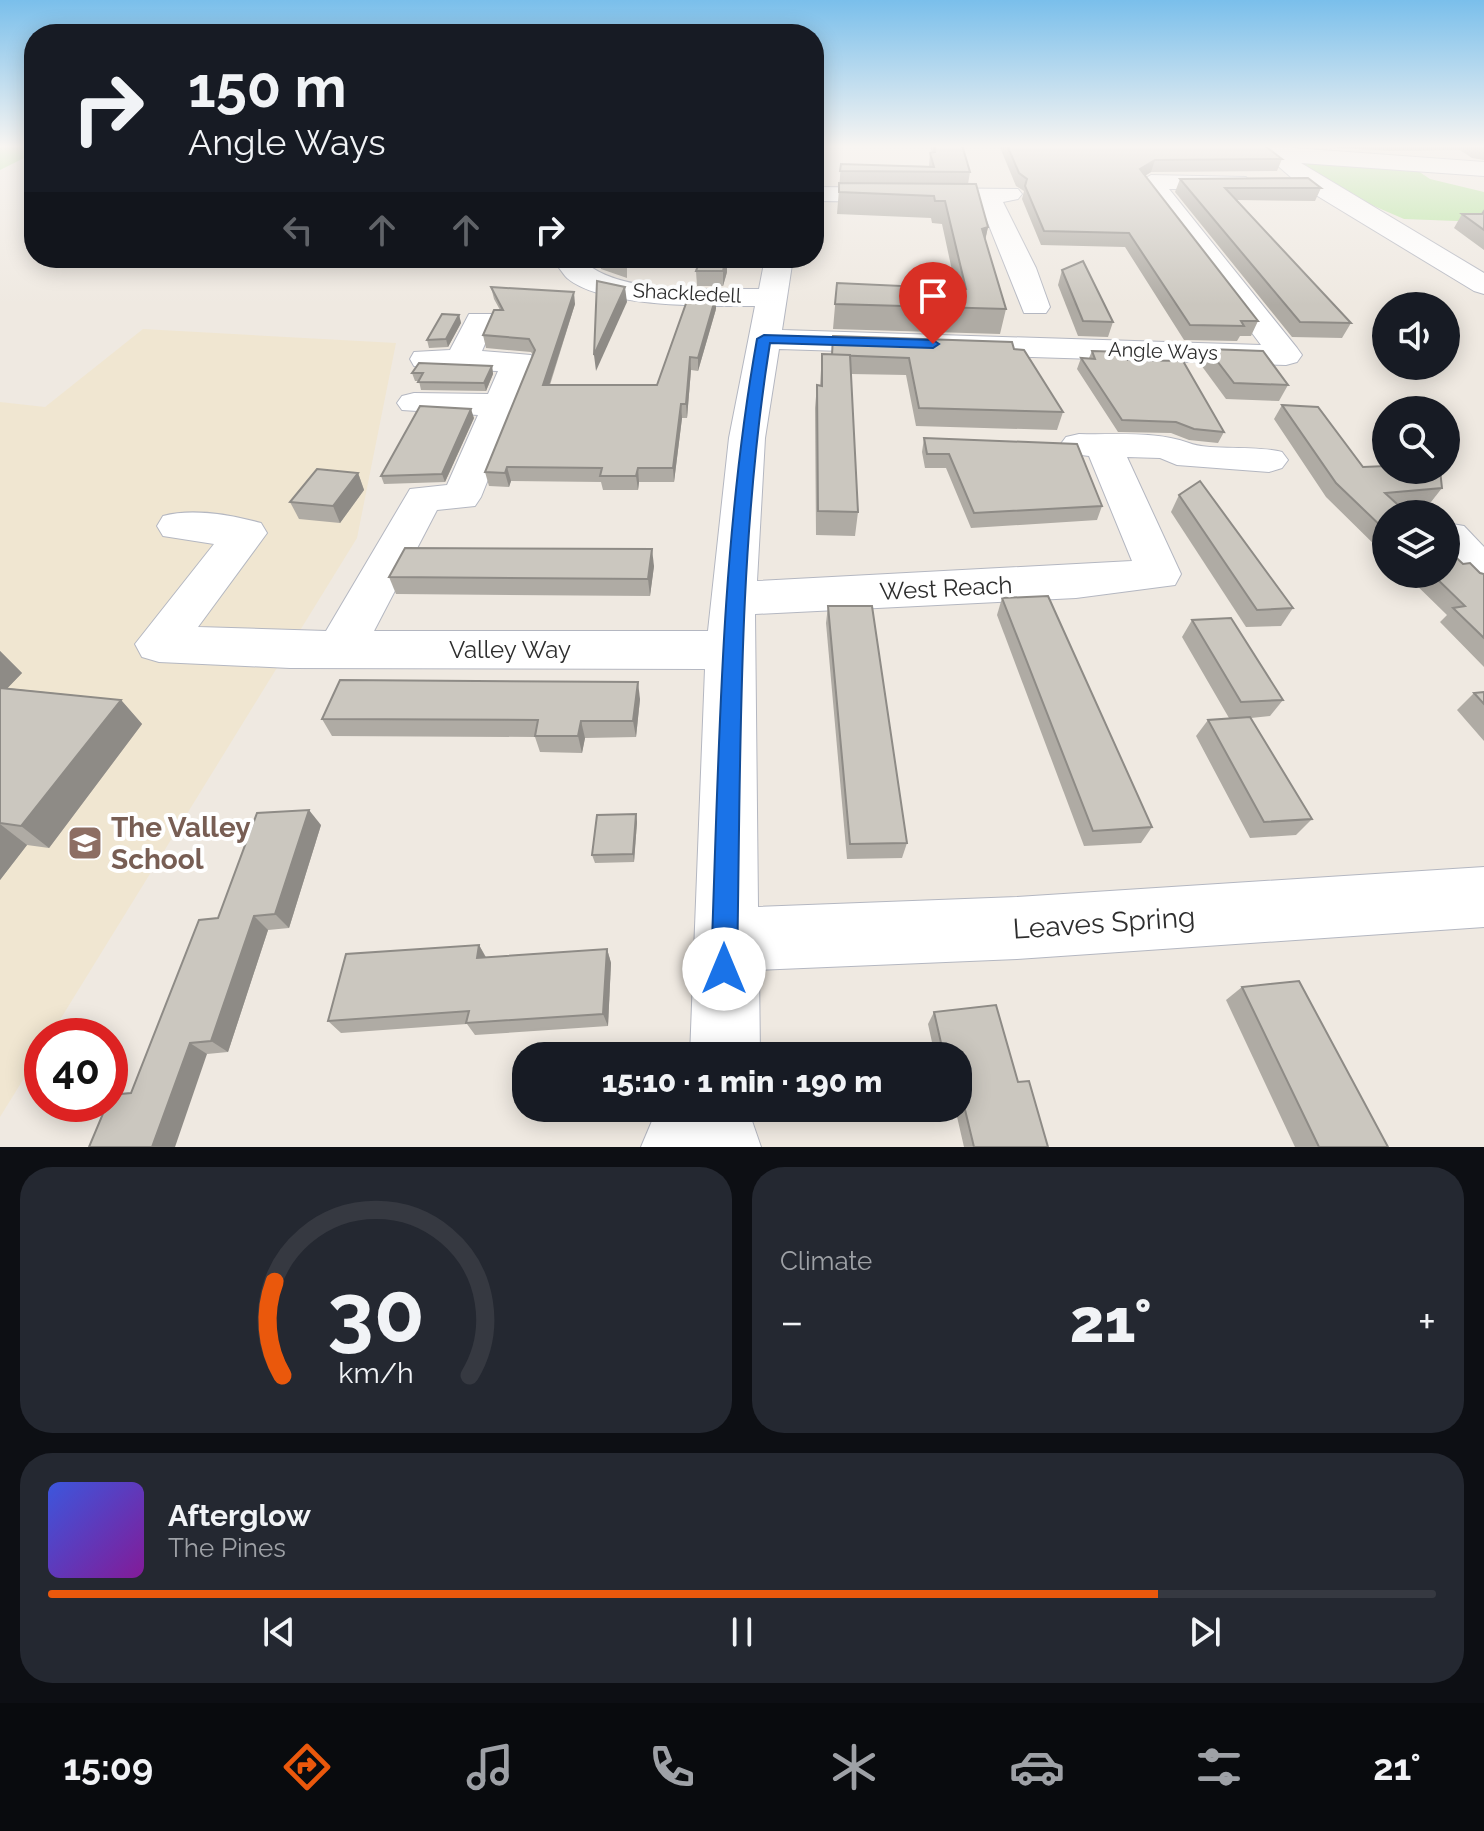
<!DOCTYPE html>
<html lang="en">
<head>
<meta charset="utf-8">
<style>
	body { margin:0; font-family:Raleway,sans-serif; background:#242831; color:#f1f3f6; height:100vh; display:flex; flex-direction:column; font-size:30px; white-space:nowrap }
	* { box-sizing:border-box; margin:0 }
	p { font-size:26px; color:#9ea1a6 }
	.icon { flex:none; width:44px; height:44px; fill:none; stroke:currentColor; stroke-width:2; stroke-linecap:round; stroke-linejoin:round }
	.map { position:relative; height:1147px; overflow:hidden }
	.drawer { display:flex; flex-direction:column; gap:20px; padding:20px; background:#0d0f14; flex:1 }
	.drawer>* { flex:none }
	.hud { position:absolute; left:24px; top:24px; width:800px; height:244px; border-radius:32px; box-shadow:0 4px 20px #0003; background:#171b24; color:#f1f3f6; overflow:hidden }
	.fabs { position:absolute; left:1372px; top:292px; display:grid; gap:16px }
	.fabs a { display:grid; place-items:center; width:88px; height:88px; border-radius:50%; background:#171b24; box-shadow:0 4px 20px #0003; font-size:40px }
	.speed { position:absolute; left:24px; top:1018px; display:flex; gap:16px; font-size:40px; font-weight:700; text-align:center }
	.speed>* { display:grid; place-content:center; width:104px; height:104px; border-radius:50%; background:#171b24; box-shadow:0 4px 20px #0003; line-height:1 }
	.speed .limit { border:12px solid #d22; background:#fff; color:#111 }
	.pin { position:absolute; display:grid; place-items:center; width:68px; height:68px; color:#fff; margin:-82px -34px; border-radius:50% 50% 50% 0; rotate:-45deg; box-shadow:0 0 8px #0007 }
	.pin .icon { rotate:45deg }
	.me { position:absolute; width:88px; margin:-44px; rotate:0deg; stroke-linejoin:round; filter:drop-shadow(0 0 6px #0008) }
	.turn { display:flex; align-items:center; gap:28px; height:168px; padding:0 32px; font-size:36px }
	.turn .icon { width:104px; height:104px; stroke-width:2.5 }
	.turn b { display:block; font-size:56px; line-height:68px }
	.lanes { display:flex; align-items:center; height:76px; padding:0 32px; background:#0003; justify-content:center; gap:40px; direction:ltr }
	.lanes .off { opacity:.35 }
	.big { font-size:60px; font-weight:800; line-height:1.1 }
	.drawer .tile { flex:1; display:flex; flex-direction:column; justify-content:center; gap:12px; min-width:0; padding:0 28px; border-radius:32px; background:#242831 }
	.drawer .dial { align-items:center; gap:0 }
	.dial svg { height:208px; overflow:visible; fill:none; stroke:#363941; stroke-width:7; stroke-linecap:round; text-anchor:middle }
	.dial text { fill:#f1f3f6; stroke:none }
	.song { display:flex; align-items:center; gap:24px }
	.cover { width:96px; height:96px; border-radius:12px; background:linear-gradient(135deg,hsl(230 70% 55%),hsl(290 70% 35%)) }
	.played { height:8px; border-radius:4px; background:linear-gradient(90deg,#ea580c 80%,#363941 80%) }
	.keys { display:flex; justify-content:space-around; direction:ltr }
	.heat { display:flex; justify-content:space-between; align-items:center; font-size:44px; direction:ltr }
	.drawer .tiles { flex:1; display:grid; gap:20px; grid-template-columns:1fr 1fr }
	.tile:last-child { grid-column:span 2 }
	.trip { position:absolute; left:512px; top:1042px; width:460px; height:80px; border-radius:32px; background:#171b24; box-shadow:0 4px 20px #0003; font-weight:800; line-height:80px; text-align:center }
	.dock { display:flex; height:128px; justify-content:space-around; align-items:center; background:#090b0e; color:#9ea1a6 }
	.dock .icon { width:56px; height:56px }
	.dock .selected { color:#ea580c }
	.dock b { font-size:36px; color:#f1f3f6 }
	.map>svg:first-child { display:block }
</style>
</head>
<body>
<div class="map">
<svg width="1484" height="1147" viewBox="0 0 1484 1147">
	<rect width="100%" height="100%" fill="#efe9e1"/>
	<path fill="#f0e6d1" d="M143,329L396,343L357,538L50,1036H42V1049L0,1117V402L45,407Z"/>
	<g fill="#b6e59e">
		<path d="M0,145H34V153L0,170Z"/>
		<path d="M1304,162L1412,167L1430,179L1484,192V222L1404,219L1360,200L1309,170Z"/>
	</g>
	<g fill="none" stroke-linecap="round" stroke-linejoin="round">
		<defs>
			<g id="minor">
				<path d="M1254,145L1484,162V176L1301,163L1484,273V294L1474,291L1301,186Z"/>
				<path d="M1151,175L1246,177L1250,182L1238,189H1169L1297,348L1302,355L1297,362L1286,365L779,349L765,438L757,581L1132,561L1089,456L1066,453L1060,445L1066,437L1079,434C1116,435 1156,431 1189,443C1209,451 1257,445 1282,452L1288,460L1282,468L1269,472L1177,465L1160,458L1127,457L1181,574L1175,585L1076,598L755,614L758,907L1017,897L1484,867V927L1017,959L759,970L760,1056H690L705,669L290,668L159,662L142,657L135,644L214,544L163,536L157,526L163,516C192,508 232,515 261,523L267,533L198,627L326,631L410,489L447,485L478,415L402,410L397,403L402,396L414,393L488,394L498,371L426,369L414,366L410,359L414,352L450,350L469,314H491L495,320L482,351L531,355L535,362L481,497L475,506L437,510L374,631H708L729,438L755,306C710,306 602,308 567,278C562,273 557,264 552,258H581C613,296 712,288 759,289L765,258H793L782,330L1261,345L1139,182Z"/>
				<path d="M814,187L1018,189L1022,194L1018,199L1003,202L1036,268L1050,307L1046,313H1024L980,203L814,201Z"/>
				<path d="M1446,523L1464,526L1484,547V590L1468,585L1446,560Z"/>
				<path d="M706,1108H728L751,1118L761,1147H641L652,1121L678,1110Z"/>
			</g>
		</defs>
		<use href="#minor" stroke="#b4b7c1" stroke-width="2"/>
		<use href="#minor" fill="#fff" fill-rule="evenodd"/>
	</g>
	<g fill="#afaba4">
		<path d="M930,145H962L970,172L968,184L988,227L985,240L1006,309L1000,334L833,329L837,283L956,289L942,224L932,223L931,218L837,214L841,164L929,166L930,153H932Z"/>
		<path d="M999,145H1264L1282,159L1277,171L1151,172L1145,176L1258,321L1251,336H1240L1237,341L1184,340L1125,247L1041,245L1022,199L1024,191L1016,186Z"/>
		<path d="M1294,145H1484V160L1472,158L1460,150L1390,151Z"/>
		<path d="M1180,179L1321,188L1315,201L1237,200L1351,323L1342,338L1292,337L1175,192Z"/>
		<path d="M1484,211V250L1454,228L1462,214H1482Z"/>
		<path d="M599,258H627V278L601,269Z"/>
		<path d="M701,258L727,272L723,286H697L696,271Z"/>
		<path d="M1062,270L1113,322L1108,337L1078,336L1058,285Z"/>
		<path d="M491,287L575,304L550,385H657L716,309L698,371L691,370L687,418H682L674,482H639L638,490H603L601,482L511,481L509,487L489,486L485,472L533,355L531,352L486,348L483,335L500,310L494,299Z"/>
		<path d="M459,315L461,323L448,347L429,348L427,340Z"/>
		<path d="M1014,349L1063,412L1057,430L916,426L906,375L851,374L858,512L855,536L816,535L815,408L817,385L820,386L822,354Z"/>
		<path d="M1208,349L1288,385L1279,401L1226,399L1201,365Z"/>
		<path d="M1092,351L1128,360L1224,432L1218,443L1189,440L1171,433L1118,432L1077,369L1081,358H1089Z"/>
		<path d="M492,366L493,374L486,391L421,390L419,381H415L412,373Z"/>
		<path d="M1282,405L1363,467L1442,488L1431,502L1399,505L1386,514V556L1326,497L1274,419Z"/>
		<path d="M474,418L445,482L384,484L381,476Z"/>
		<path d="M924,438L1102,506L1097,520L971,528L946,468H925L922,452Z"/>
		<path d="M358,473L364,490L340,523L299,519L290,502Z"/>
		<path d="M1179,495L1293,608L1281,626L1246,627L1171,512Z"/>
		<path d="M1463,564L1484,574V667L1440,622L1447,615L1405,574H1446Z"/>
		<path d="M654,566L650,596L396,594L389,577Z"/>
		<path d="M1002,598L1152,827L1141,843L1084,846L997,615Z"/>
		<path d="M828,606L907,843L902,858L847,859L826,623Z"/>
		<path d="M1192,620L1283,700L1270,716L1251,718L1312,819L1296,835L1250,838L1196,736L1208,720L1229,718L1182,637Z"/>
		<path d="M0,651L22,673L7,688L121,700L142,724L49,848L27,845L0,880Z"/>
		<path d="M1484,692V741L1457,710L1474,693Z"/>
		<path d="M640,699L636,737L585,738L582,753L540,752L535,737L332,736L322,719Z"/>
		<path d="M636,814L637,822L634,862L595,863L592,855Z"/>
		<path d="M321,825L289,928L268,930L228,1052L207,1054L131,1093L218,918Z"/>
		<path d="M479,945L486,957L607,949L611,963L608,1026L475,1035L467,1024L341,1033L328,1021Z"/>
		<path d="M1242,987L1388,1147H1295L1226,1000Z"/>
		<path d="M934,1012L1018,1082L1048,1147H964L955,1108H958V1056H935L928,1024Z"/>
	</g>
	<g fill="#8e8b86">
		<path d="M1155,160L1151,172L1136,181L1140,169Z"/>
		<path d="M988,227L983,250L982,229Z"/>
		<path d="M727,258V272L723,286V271Z"/>
		<path d="M625,287L627,302L596,371L594,355Z"/>
		<path d="M574,292L575,304L545,398L543,385Z"/>
		<path d="M716,296V309L698,371V358Z"/>
		<path d="M459,315L461,323L448,347L446,339Z"/>
		<path d="M690,357L691,370L687,418L686,404Z"/>
		<path d="M492,366L493,374L486,391L484,383Z"/>
		<path d="M681,404L682,418L674,482L673,468Z"/>
		<path d="M471,409L474,418L445,482L442,474Z"/>
		<path d="M507,467L511,481L509,487L505,473Z"/>
		<path d="M638,468L639,482L638,490L636,476Z"/>
		<path d="M358,473L364,490L340,523L333,506Z"/>
		<path d="M652,549L654,566L650,596L648,579Z"/>
		<path d="M0,651L22,673L0,696Z"/>
		<path d="M638,682L640,699L636,737L633,721Z"/>
		<path d="M121,700L142,724L49,848L21,826Z"/>
		<path d="M581,721L585,738L582,753L578,736Z"/>
		<path d="M309,810L321,825L289,928L275,914Z"/>
		<path d="M636,814L637,822L634,862L633,854Z"/>
		<path d="M0,824L27,845L0,880Z"/>
		<path d="M254,916L268,930L228,1052L211,1041Z"/>
		<path d="M479,945L486,958H477Z"/>
		<path d="M607,949L611,963L608,1026L603,1014Z"/>
		<path d="M190,1043L207,1054L175,1147H152Z"/>
	</g>
	<g fill="#cbc7bf" stroke="#8e8b86" stroke-width="2">
		<path d="M934,145H962L970,172L840,171L841,164L934,167L930,153L935,152Z"/>
		<path d="M1007,145H1264L1282,159L1155,160L1140,169L1258,321H1241L1244,326L1190,325L1129,233L1044,231L1025,186L1027,179L1019,173Z"/>
		<path d="M1308,178L1321,188H1225L1351,323L1300,322L1180,179Z"/>
		<path d="M839,183L976,184L988,227L982,229L1006,309L835,304L837,283L966,289L945,201H935L934,196L839,192Z"/>
		<path d="M1484,211V230L1462,214H1482Z"/>
		<path d="M609,258H626V264Z"/>
		<path d="M701,258H726L723,271H696Z"/>
		<path d="M1083,261L1113,322L1083,321L1062,270Z"/>
		<path d="M597,281L625,287L594,355Z"/>
		<path d="M491,287L574,292L543,385H657L689,295L716,296L698,358L690,357L686,404H681L673,468H638L636,476H600L602,468L507,467L505,473L485,472L535,350L529,339L483,335L494,310H503Z"/>
		<path d="M442,314L459,315L446,339L427,340Z"/>
		<path d="M833,336L1012,342L1014,349L1024,350L1063,412L919,408L909,358L832,355Z"/>
		<path d="M1208,349L1263,351L1288,385L1234,383Z"/>
		<path d="M1092,351L1124,352L1128,360L1183,361L1224,432L1194,429L1176,422L1122,420L1081,358L1095,359Z"/>
		<path d="M822,354L850,355L858,512L818,511L817,385L822,386Z"/>
		<path d="M419,363L492,366L484,383L418,382L423,373H412Z"/>
		<path d="M1282,405L1318,407L1363,467L1386,466V470H1440L1442,488L1385,493L1408,514H1386V531L1336,483Z"/>
		<path d="M420,406L471,409L442,474L381,476Z"/>
		<path d="M924,438L1077,444L1102,506L974,513L949,454H927Z"/>
		<path d="M317,469L358,473L333,506L290,502Z"/>
		<path d="M1200,481L1293,608L1257,610L1179,495Z"/>
		<path d="M405,548L652,549L648,579L389,577Z"/>
		<path d="M1446,548L1463,564L1470,563L1480,573L1484,574V638L1453,608L1465,606L1432,574H1446Z"/>
		<path d="M1048,596L1152,827L1093,831L1002,598Z"/>
		<path d="M828,606H872L907,843L850,844Z"/>
		<path d="M1231,618L1283,700L1241,702L1192,620Z"/>
		<path d="M340,680L638,682L633,721H581L578,736H535L538,720L322,719Z"/>
		<path d="M0,688L121,700L21,826L0,823Z"/>
		<path d="M1484,692V704L1474,693Z"/>
		<path d="M1250,717L1312,819L1264,822L1208,720Z"/>
		<path d="M309,810L275,914L254,916L211,1041L190,1043L152,1147H89L107,1104H110V1095L131,1093L199,920L218,918L257,813Z"/>
		<path d="M636,814L633,854L592,855L597,815Z"/>
		<path d="M479,945L477,958L607,949L603,1014L466,1023L469,1011L328,1021L346,954Z"/>
		<path d="M1299,981L1388,1147H1319L1242,987Z"/>
		<path d="M996,1005L1018,1082L1029,1081L1048,1147H974L960,1089H958V1056H944L934,1012Z"/>
	</g>
	<linearGradient id="sky" x2="0" y2="1"><stop stop-color="#7abfeb"/><stop offset="0.48" stop-color="#f8f5f2"/><stop offset="1" stop-color="#f8f5f2" stop-opacity="0"/></linearGradient>
	<rect width="1484" height="305" fill="url(#sky)"/>
	<path fill="#1a73e8" stroke="#114b97" stroke-width="2" d="M764,335L933,340L939,344L933,348L770,343C737,550 741,759 737,969L734,978L724,982L714,978L711,969C719,758 720,547 757,339Z"/>
	<defs>
		<symbol id="school-square" viewBox="-11 -11 22 22"><rect x="-9" y="-9" width="18" height="18" rx="4" fill="#8d6e63" stroke="#fff"/><path d="M0-5L7-2L0 1L-7-2ZM-4 1L0 2.5L4 1V4Q0 6-4 4Z" fill="#fff"/></symbol>
	</defs>
	<g fill-rule="evenodd">
		<use href="#school-square" x="65" y="823" width="40" height="40"/>
	</g>
	<g text-anchor="middle" dominant-baseline="central" stroke-width="8" stroke-linejoin="round" paint-order="stroke">
		<g font-size="20" fill="#2e2e2e" stroke="#fff">
			<text transform="translate(687 293) rotate(3)">Shackledell</text>
			<text transform="translate(1163 351) rotate(2)">Angle Ways</text>
		</g>
		<g font-size="24" fill="#2e2e2e" stroke="#fff">
			<text transform="translate(946 588) rotate(-3)">West Reach</text>
			<text x="510" y="649">Valley Way</text>
		</g>
		<g font-size="28" font-weight="bold" fill="#785e54" stroke="#fff" text-anchor="start">
			<text x="111" y="827">The Valley<tspan x="111" dy="32">School</tspan></text>
		</g>
		<g font-size="28" fill="#2e2e2e" stroke="#fff">
			<text transform="translate(1104 923) rotate(-4)">Leaves Spring</text>
		</g>
	</g>
</svg>
<div class="fabs">
<a><svg class="icon" aria-label="sound" viewBox="0 0 24 24"><path d="M4 9h4l5-4v14l-5-4H4zM17 9q2 3 0 6"/></svg></a>
<a><svg class="icon" aria-label="search" viewBox="0 0 24 24"><circle cx="10" cy="10" r="6"/><path d="M15 15l6 6"/></svg></a>
<a><svg class="icon" aria-label="layers" viewBox="0 0 24 24"><path d="M12 4l9 5-9 5-9-5zM3 14l9 5 9-5"/></svg></a>
</div>
<div class="speed"><div class="limit">40</div></div>
<div class="pin" style="left:933px;top:344px;background:#d93025"><svg class="icon" aria-label="arrive" viewBox="0 0 24 24"><path d="M6 21V4h12l-3 4 3 4H6"/></svg></div>
<svg class="me" style="left:724px;top:969px" viewBox="-20 -20 40 40"><circle r="19" fill="#fff"/><path d="M0-13L10 11 0 6-10 11z" fill="#1a73e8"/></svg>
<div class="trip">15:10 · 1 min · 190 m</div>
<div class="hud">
<div class="turn"><svg class="icon" aria-label="right" viewBox="0 0 24 24"><path d="M7 20v-9h11M14 6l5 5-5 5"/></svg><div><b>150 m</b>Angle Ways</div></div>
<div class="lanes"><svg class="icon off" aria-label="left" viewBox="0 0 24 24"><path d="M17 20v-9H6M10 6l-5 5 5 5"/></svg><svg class="icon off" aria-label="ahead" viewBox="0 0 24 24"><path d="M12 20V5M6 11l6-6 6 6"/></svg><svg class="icon off" aria-label="ahead" viewBox="0 0 24 24"><path d="M12 20V5M6 11l6-6 6 6"/></svg><svg class="icon" aria-label="right" viewBox="0 0 24 24"><path d="M7 20v-9h11M14 6l5 5-5 5"/></svg></div>
</div>
</div>
<section class="drawer">
<div class="tiles">
<div class="tile dial"><svg viewBox="0 0 100 80">
<path d="M14 69A42 42 0 1 1 86 69"/>
<path d="M14 69A42 42 0 0 1 11 33" stroke="#ea580c"/>
<text x="50" y="56" font-size="32" font-weight="700">30</text>
<text x="50" y="72" font-size="11">km/h</text>
</svg></div>
<div class="tile"><p>Climate</p>
<div class="heat"><a>−</a><b class="big">21°</b><a>+</a></div>
</div>
<div class="tile">
<div class="song"><i class="cover"></i><div><b>Afterglow</b><p>The Pines</p></div></div>
<div class="played"></div>
<div class="keys"><svg class="icon" aria-label="previous" viewBox="0 0 24 24"><path d="M18 5L8 12l10 7zM5 5v14"/></svg><svg class="icon" aria-label="pause" viewBox="0 0 24 24"><path d="M8 5v14M16 5v14"/></svg><svg class="icon" aria-label="next" viewBox="0 0 24 24"><path d="M6 5l10 7-10 7zM19 5v14"/></svg></div>
</div>
</div>
</section>
<nav class="dock">
<b>15:09</b>
<svg class="icon selected" aria-label="directions" viewBox="0 0 24 24"><path d="M12 3l9 9-9 9-9-9zM9 14v-3h6M13 9l2 2-2 2"/></svg>
<svg class="icon" aria-label="music" viewBox="0 0 24 24"><path d="M9 18V5l10-2v13"/><circle cx="6" cy="18" r="3"/><circle cx="16" cy="16" r="3"/></svg>
<svg class="icon" aria-label="phone" viewBox="0 0 24 24"><path d="M5 4h4l2 5-3 2q2 4 5 5l2-3 5 2v4C11 20 4 13 5 4z"/></svg>
<svg class="icon" aria-label="climate" viewBox="0 0 24 24"><path d="M12 3v18M4 7l16 10M4 17L20 7"/></svg>
<svg class="icon" aria-label="car" viewBox="0 0 24 24"><path d="M5 17H2v-5l4-1 3-4h7l3 4 3 1v5h-3M9 17h6M6 11h13"/><circle cx="7" cy="17" r="2"/><circle cx="17" cy="17" r="2"/></svg>
<svg class="icon" aria-label="filters" viewBox="0 0 24 24"><path d="M4 7h16M4 17h16"/><circle cx="9" cy="7" r="2"/><circle cx="15" cy="17" r="2"/></svg>
<b>21°</b>
</nav>
</body>
</html>
